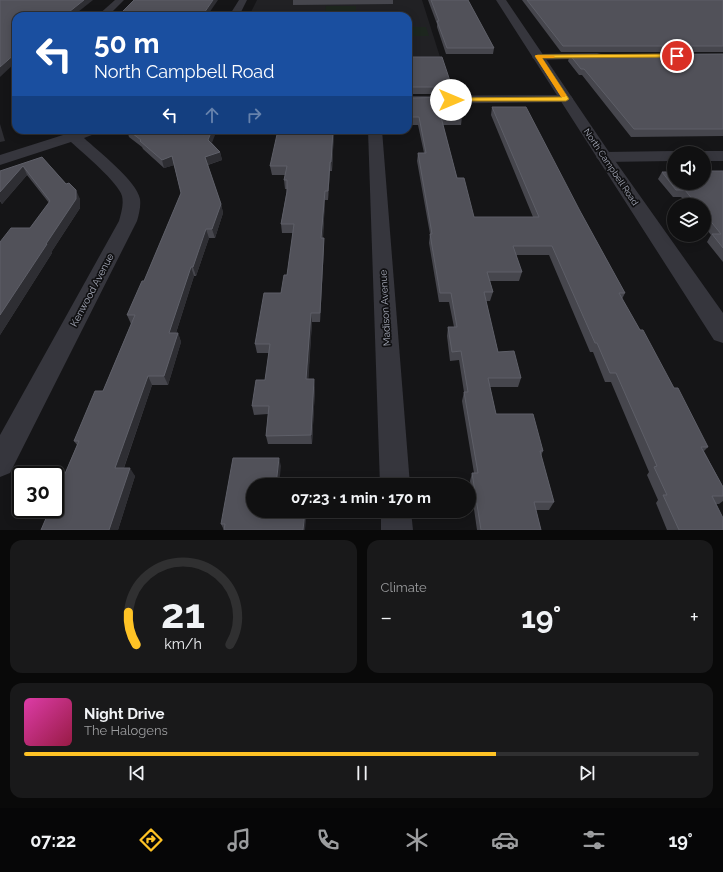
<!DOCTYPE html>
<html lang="en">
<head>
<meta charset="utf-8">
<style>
	body { margin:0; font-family:Raleway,sans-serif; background:#19191a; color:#f1f3f6; height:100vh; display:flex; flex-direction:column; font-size:15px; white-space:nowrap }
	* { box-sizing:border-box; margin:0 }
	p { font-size:13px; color:#9c9d9f }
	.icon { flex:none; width:22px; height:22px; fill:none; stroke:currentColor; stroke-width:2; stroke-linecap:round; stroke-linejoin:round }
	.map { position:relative; height:530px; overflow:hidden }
	.side { display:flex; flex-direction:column; gap:10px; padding:10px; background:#090909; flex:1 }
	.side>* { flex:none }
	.guide { position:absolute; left:12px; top:12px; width:400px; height:122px; border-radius:12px; box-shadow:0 2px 10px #0003,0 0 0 1px #303031; background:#1a4fa0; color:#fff; overflow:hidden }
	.buttons { position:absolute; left:667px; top:146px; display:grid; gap:8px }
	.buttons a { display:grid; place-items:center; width:44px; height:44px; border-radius:50%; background:#101011; box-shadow:0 2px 10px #0003,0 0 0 1px #303031; font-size:20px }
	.speed { position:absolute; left:12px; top:466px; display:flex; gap:8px; font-size:20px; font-weight:700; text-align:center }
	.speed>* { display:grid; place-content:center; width:52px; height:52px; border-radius:50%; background:#101011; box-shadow:0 2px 10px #0003,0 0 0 1px #303031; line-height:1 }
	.speed .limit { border:2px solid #111; border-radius:6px; background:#fff; color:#111 }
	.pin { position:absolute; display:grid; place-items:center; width:34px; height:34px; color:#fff; margin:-17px; border:2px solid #fff; border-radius:50%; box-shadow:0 1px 4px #0007 }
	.me { position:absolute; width:44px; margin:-22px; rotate:90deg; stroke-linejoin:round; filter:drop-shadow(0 0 3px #0008) }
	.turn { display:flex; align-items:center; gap:14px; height:84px; padding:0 16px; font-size:18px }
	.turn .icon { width:52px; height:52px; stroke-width:2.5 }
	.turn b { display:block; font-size:28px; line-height:34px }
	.lanes { display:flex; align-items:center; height:38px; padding:0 16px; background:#0003; justify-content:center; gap:20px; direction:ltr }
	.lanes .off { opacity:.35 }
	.big { font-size:30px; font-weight:700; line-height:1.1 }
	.side .tile { flex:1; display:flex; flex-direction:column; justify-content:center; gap:6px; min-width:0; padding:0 14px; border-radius:12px; background:#19191a }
	.side .dial { align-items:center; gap:0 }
	.dial svg { height:104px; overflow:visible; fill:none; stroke:#303031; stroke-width:7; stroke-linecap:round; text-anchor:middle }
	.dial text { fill:#f1f3f6; stroke:none }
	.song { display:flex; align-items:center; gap:12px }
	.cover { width:48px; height:48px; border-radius:6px; background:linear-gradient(135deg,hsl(320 70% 55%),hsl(340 70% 35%)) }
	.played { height:4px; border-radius:2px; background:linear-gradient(90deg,#ffc325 70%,#303031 70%) }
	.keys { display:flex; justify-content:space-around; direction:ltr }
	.heat { display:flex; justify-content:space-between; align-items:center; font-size:22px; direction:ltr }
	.side .tiles { flex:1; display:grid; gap:10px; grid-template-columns:1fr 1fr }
	.tile:last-child { grid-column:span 2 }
	.trip { position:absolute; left:246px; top:478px; width:230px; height:40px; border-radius:20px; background:#101011; box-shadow:0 2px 10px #0003,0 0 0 1px #303031; font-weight:700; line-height:40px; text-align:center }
	.tab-bar { display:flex; height:64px; justify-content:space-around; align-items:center; background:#060607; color:#9c9d9f }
	.tab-bar .icon { width:28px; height:28px }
	.tab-bar .current { color:#ffc325 }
	.tab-bar b { font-size:18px; color:#f1f3f6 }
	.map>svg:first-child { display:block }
</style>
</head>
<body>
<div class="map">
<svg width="723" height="530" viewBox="0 0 723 530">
	<rect width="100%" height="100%" fill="#151517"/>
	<path fill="#212124" d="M257,0H422L441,60H408V16H249Z"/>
	<g fill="#1d261e">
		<path d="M326,6H356V12H325Z"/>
		<path d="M410,27H426L429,36H412Z"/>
	</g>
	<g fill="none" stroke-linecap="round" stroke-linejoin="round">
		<g fill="#36363d" fill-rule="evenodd">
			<path d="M115,0H124L108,16H97Z"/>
			<path d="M239,0H247L239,16H229Z"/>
			<path d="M597,53L601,54L603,56L601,58L538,60L534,59L532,57L534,55L538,54Z"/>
			<path d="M566,95L571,96L573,99L571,102L408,104V96Z"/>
			<path d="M60,130H99L97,133L84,138C98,151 137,181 140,199C141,206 139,214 137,221L10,473L0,477V435L119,221C121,213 124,205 122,196C119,183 83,153 71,142L0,165V155L63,135Z"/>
			<path d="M368,130H382L410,485H380Z"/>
			<path d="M674,151L680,153H674V161L604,162L599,160L596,157L599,154L604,152Z"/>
			<path d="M704,151H723V161H704V153H698Z"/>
			<path d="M381,511H411L413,530H381Z"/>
		</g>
		<path fill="#36363d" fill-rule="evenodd" d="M496,0H506L611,155L723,313V343L714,340Z"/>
	</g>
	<g fill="#46464d">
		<path d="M293,0H393V4L293,5Z"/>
		<path d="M428,0H468L494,48L493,54H446L437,27V24Z"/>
		<path d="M522,0H723V52H561Z"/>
		<path d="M723,54V136L631,137L582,75H579L568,61L570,55Z"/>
		<path d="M409,57L452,87L451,94H408V69H410L409,65Z"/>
		<path d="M408,97L462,117L461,125H443L457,178L474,217H533L491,115L492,107L580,211L625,293L622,299L640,330L708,447L704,451L723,487V501L719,504H716L723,530H667L656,503L658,500L647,475L649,472L611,382H605L593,352H590L549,255H516L522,272L519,281H490L493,292L490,301H486L498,352L521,378L518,387H490L496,414L543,451L541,456L554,502L549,510H536L541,530H477L470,481L472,473H474L462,401L464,392L459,360L450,361L447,336L448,327H454L449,302H439L429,243L430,234L417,161L418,153H424L418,125H409L408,119Z"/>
		<path d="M127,130H177L184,135L212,143L220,152L222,160L208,165L221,204L223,213L215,238H209L196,276H194L176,333H178L181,342L168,385H152L124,468L135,476L118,530H41L77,445L74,441L103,391L131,324L127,315L144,281L181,193L174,165L164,168L143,149L142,147L129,137Z"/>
		<path d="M334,130L332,171H330L328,200H325L323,238H324V247L320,322H312L308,379L315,388L312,444H268L266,436L268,414L254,415L252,406L265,380L269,353H257L255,344L281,293L287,275L293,233H282L281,224L287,189H285L284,180L285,175H272L270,166Z"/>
		<path d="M42,157L80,199V208L52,251V253L0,335V242L30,228L49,203L27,175L2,204L0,201V171Z"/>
		<path d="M723,171V262L707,242L711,235L704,226V205H688L681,197H673L658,179L662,172Z"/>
		<path d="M281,466L224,530L221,524Z"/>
	</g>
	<g fill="#2e2e33">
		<path d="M84,0H93L73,16H64Z"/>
		<path d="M213,0H218L207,16H202Z"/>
		<path d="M16,53V62L0,77V67Z"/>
		<path d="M0,124L5,141L0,142Z"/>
		<path d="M212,130H217L210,148L208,140Z"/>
		<path d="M333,130H334L332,171L331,162Z"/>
		<path d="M220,152L222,160L207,165L205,157Z"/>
		<path d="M172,156L175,165L164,168L162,160Z"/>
		<path d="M330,162V171L328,200V191Z"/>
		<path d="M23,166L27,175L2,204L0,200V192Z"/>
		<path d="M76,190L80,199V208L52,251V253L0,335V315Z"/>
		<path d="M325,191V200L322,247L321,238Z"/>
		<path d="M221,204L223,213L215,238L212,229Z"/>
		<path d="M206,229L209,238L196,276L193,267Z"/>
		<path d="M324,238V247L320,322V313Z"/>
		<path d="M191,267L194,276L173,342L169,333Z"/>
		<path d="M311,313L312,322L308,388L306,379Z"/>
		<path d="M178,333L181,342L168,385L164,376Z"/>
		<path d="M148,376L152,385L121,476L115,468Z"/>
		<path d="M314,379L315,388L312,444L311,435Z"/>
		<path d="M279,458L281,466L279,485H276Z"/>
		<path d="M130,468L135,476L118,530H109Z"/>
		<path d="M305,511H307L305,530H303Z"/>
	</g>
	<g fill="#515159" stroke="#5e5f68">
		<path d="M0,0H84L64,16H16V53L0,67Z"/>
		<path d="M134,0H213L202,16H118Z"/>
		<path d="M431,0H468L494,48H447L437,21H439Z"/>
		<path d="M527,0H723V46H563Z"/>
		<path d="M723,54V129H634L584,69H581L570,55Z"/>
		<path d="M409,57H442L452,87H408V69H412Z"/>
		<path d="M408,97L409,98L455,97L462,117H441L457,178H464L474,217H539L492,107H526L580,211L625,293H619L640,330H643L674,388H678L708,447H701L723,487V496H712L723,518V530H679L663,495H667L654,467L657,466L616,373H610L597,343H595L552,246H513L522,272H487L493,292H484L498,352L514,351L521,378H488L496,414H533L543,451H540L554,502H534L541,530H481L472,473H478L464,392H468L461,351L452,352L448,327H457L451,293H440L430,234H432L418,153H426L419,117H410L408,107Z"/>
		<path d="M128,130H177L184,135L187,130H212L208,140L220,152L205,157L221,204L212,229H206L193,267H191L169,333H178L164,376H148L115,468H130L109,530H41L50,509H55V497L79,441H74L95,391H103L135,315H127L142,281H144L181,193L172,156L162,160L140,141L141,140Z"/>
		<path d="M278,130H333L331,162H330L328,191H325L321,238H324L320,313H311L306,379H314L311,435L266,436L269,406H252L256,380H265L270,344H255L264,293H281L284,275H287L294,224H281L287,192V180H284L287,166H270Z"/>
		<path d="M42,157L66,184L69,183L76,190V199L46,244H47L0,315V242L11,228H30L50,201L23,166L0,192V171Z"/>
		<path d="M704,171H723V248L712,234H721L704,213V205H697L685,190H676L662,172H674V183H704Z"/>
		<path d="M233,458H279L276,485H253V511H305L303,530H224L225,524H221Z"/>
	</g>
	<path fill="#ffc325" stroke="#a67f18" d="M677,54L680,56L679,57L542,58L569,99L566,101H451L448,100L451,98L562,97L535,56L538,55Z"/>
	<path fill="#f59e0b" d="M536,55L554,56L555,57L553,58H542L566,95L565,97H561L535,56Z"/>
	<g text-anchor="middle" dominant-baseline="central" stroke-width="3.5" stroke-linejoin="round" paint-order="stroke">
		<g font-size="9" fill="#a6aab9" stroke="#101012">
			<text transform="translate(611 167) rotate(56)">North Campbell Road</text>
		</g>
		<g font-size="10" fill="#a6aab9" stroke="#101012">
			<text transform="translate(92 290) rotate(-62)">Kenwood Avenue</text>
			<text transform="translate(385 308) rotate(-93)">Madison Avenue</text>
		</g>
	</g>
</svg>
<div class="buttons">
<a><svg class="icon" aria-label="sound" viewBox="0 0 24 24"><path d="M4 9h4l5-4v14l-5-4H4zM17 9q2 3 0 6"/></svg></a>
<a><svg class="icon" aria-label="layers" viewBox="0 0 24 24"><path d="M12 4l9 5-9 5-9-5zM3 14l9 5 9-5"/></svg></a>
</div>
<div class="speed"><div class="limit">30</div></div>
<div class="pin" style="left:677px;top:56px;background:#d93025"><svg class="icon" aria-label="arrive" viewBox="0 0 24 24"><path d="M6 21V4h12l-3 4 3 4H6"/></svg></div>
<svg class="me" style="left:451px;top:100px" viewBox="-20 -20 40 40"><circle r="19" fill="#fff"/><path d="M0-13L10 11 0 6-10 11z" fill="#ffc325"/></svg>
<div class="trip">07:23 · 1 min · 170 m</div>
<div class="guide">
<div class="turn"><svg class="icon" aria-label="left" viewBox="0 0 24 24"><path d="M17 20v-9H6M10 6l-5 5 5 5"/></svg><div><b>50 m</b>North Campbell Road</div></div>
<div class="lanes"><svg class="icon" aria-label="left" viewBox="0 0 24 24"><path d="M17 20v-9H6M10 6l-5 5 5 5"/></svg><svg class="icon off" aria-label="ahead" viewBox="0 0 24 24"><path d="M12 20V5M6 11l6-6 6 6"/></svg><svg class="icon off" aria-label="right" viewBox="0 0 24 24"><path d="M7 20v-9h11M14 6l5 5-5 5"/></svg></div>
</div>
</div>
<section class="side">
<div class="tiles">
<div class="tile dial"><svg viewBox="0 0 100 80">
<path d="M14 69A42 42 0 1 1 86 69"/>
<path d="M14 69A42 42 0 0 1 8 44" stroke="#ffc325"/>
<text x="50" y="56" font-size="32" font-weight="700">21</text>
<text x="50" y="72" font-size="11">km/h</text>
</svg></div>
<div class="tile"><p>Climate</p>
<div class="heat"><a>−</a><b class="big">19°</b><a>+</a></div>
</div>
<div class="tile">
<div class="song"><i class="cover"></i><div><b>Night Drive</b><p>The Halogens</p></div></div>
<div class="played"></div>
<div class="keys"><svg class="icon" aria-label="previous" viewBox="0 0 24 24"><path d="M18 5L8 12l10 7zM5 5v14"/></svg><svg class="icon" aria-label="pause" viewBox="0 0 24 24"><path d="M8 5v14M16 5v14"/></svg><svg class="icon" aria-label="next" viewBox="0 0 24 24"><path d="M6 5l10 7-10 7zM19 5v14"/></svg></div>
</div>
</div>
</section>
<nav class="tab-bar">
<b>07:22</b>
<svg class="icon current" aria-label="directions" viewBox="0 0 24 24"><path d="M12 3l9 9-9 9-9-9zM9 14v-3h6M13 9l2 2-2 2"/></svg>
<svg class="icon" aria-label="music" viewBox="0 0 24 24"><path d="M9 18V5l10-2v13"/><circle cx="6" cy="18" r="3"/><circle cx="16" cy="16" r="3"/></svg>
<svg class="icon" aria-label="phone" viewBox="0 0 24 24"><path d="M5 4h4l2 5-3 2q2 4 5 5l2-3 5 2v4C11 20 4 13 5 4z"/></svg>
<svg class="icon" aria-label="climate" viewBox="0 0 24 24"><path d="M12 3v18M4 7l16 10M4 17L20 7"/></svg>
<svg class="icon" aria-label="car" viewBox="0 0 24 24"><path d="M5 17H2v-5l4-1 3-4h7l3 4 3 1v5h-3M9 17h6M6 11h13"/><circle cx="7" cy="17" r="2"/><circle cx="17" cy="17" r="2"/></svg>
<svg class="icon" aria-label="filters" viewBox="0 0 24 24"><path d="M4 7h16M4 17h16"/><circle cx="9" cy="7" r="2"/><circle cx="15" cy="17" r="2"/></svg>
<b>19°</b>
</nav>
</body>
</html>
